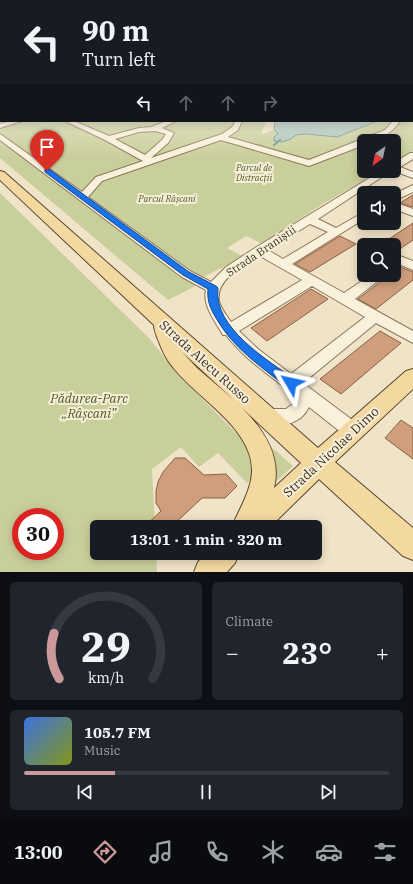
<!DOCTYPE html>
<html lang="en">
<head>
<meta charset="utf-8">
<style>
	body { margin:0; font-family:"IBM Plex Serif",serif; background:#20242c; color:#f1f3f6; height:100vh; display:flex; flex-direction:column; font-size:15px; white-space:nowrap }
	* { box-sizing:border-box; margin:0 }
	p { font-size:13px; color:#9ea1a6 }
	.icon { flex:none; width:22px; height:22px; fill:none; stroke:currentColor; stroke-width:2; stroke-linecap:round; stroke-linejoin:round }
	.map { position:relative; height:572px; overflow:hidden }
	.details { display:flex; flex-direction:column; gap:10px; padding:10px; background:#0d0f14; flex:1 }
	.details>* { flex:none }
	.guide { position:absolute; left:0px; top:0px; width:413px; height:122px; box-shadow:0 2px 10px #0003; background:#171b24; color:#f1f3f6; overflow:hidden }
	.needle { width:26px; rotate:213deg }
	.tools { position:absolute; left:357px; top:134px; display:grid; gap:8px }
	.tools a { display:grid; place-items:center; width:44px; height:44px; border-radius:6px; background:#171b24; box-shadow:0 2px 10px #0003; font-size:20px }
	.speed { position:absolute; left:12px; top:508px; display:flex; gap:8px; font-size:20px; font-weight:700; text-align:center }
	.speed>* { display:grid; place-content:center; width:52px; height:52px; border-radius:50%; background:#171b24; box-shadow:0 2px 10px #0003; line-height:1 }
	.speed .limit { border:6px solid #d22; background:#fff; color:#111 }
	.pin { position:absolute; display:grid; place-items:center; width:34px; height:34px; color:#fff; margin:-41px -17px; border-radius:50% 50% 50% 0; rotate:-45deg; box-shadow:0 0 4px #0007 }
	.pin .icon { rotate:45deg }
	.me { position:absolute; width:44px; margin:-22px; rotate:306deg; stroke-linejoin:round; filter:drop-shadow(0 0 3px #0008) }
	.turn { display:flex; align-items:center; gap:14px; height:84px; padding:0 16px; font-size:18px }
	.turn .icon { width:52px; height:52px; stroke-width:2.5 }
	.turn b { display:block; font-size:28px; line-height:34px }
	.lanes { display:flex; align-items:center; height:38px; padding:0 16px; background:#0003; justify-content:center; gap:20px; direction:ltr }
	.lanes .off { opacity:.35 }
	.big { font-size:30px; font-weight:700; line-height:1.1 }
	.details .widget { flex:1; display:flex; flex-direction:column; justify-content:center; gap:6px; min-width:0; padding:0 14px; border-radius:6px; background:#20242c }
	.details .dial { align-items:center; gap:0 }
	.dial svg { height:104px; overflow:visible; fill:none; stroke:#363941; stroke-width:7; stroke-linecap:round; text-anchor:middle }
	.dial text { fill:#f1f3f6; stroke:none }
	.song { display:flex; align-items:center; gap:12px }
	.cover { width:48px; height:48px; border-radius:6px; background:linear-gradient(135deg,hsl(220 70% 55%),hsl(70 70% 35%)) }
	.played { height:4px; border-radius:2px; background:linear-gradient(90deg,#cc999b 25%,#363941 25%) }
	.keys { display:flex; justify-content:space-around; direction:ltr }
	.heat { display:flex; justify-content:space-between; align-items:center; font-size:22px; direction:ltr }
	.details .tiles { flex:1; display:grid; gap:10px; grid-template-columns:1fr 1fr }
	.widget:last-child { grid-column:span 2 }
	.trip { position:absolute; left:90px; top:520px; width:232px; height:40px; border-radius:6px; background:#171b24; box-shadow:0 2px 10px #0003; font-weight:700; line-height:40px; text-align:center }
	.menu { display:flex; height:64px; justify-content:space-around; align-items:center; background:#090b0e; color:#9ea1a6 }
	.menu .icon { width:28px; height:28px }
	.menu .active { color:#cc999b }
	.menu b { font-size:18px; color:#f1f3f6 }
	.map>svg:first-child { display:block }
</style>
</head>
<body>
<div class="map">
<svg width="413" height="572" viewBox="0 0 413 572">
	<rect width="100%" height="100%" fill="#f0e4c8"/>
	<g fill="#c9cf9b" fill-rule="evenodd">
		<path d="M0,78L1,121H267L261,133L263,134L278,128L369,125L375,121H412L413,78V151L394,163V141H364V171H381L319,206L263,244L246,236L227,248L244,257L205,276L194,287L168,300L0,158Z"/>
		<path d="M0,193L149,338L176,372L248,445L250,454L253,477L247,483L218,453L199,467L181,447L152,469L155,527H97V553H156L157,572H0ZM21,517H55V551H21Z"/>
		<path d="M269,445L293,466L270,487L268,446Z"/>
	</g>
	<path fill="#a9c4bc" stroke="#6f938a" d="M275,121H375V122L337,137L306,134L296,135L291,139L282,142L274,141V137L278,134L274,129Z"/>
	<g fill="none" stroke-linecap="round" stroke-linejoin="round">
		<path stroke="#6f938a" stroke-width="2" d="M274,145L280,140"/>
	</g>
	<g fill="#cf9f7d" stroke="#8d5f41">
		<path d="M413,195V207L400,203Z"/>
		<path d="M413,223V240L394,253V245H380Z"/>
		<path d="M340,236L356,244L310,272L295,264Z"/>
		<path d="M400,267L413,272V280L376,309L358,299L389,275H394V271Z"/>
		<path d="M311,289L328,299L267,341L251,328Z"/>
		<path d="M380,331L401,343L341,394L320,379Z"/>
		<path d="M401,420L413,428V459L385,438Z"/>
		<path d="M175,458H185L204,475L226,474L237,486L225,498H202L171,527H144L161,511L156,503V491L158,482L163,472Z"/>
	</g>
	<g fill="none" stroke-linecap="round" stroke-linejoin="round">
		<defs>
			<g id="minor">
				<rect x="412" y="92" width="1" height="4"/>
				<path d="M412,102H413L412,107Z"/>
				<path d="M11,121H22L0,128V124Z"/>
				<path d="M65,121H74L109,136L139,128L151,127L167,121H176L162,128L174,133L168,143L151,158L222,134L232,127L236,121H242L238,130L228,137L309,160L385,130L393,121H400C391,134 380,141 364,141V145L309,166L221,140L102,181L88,197L190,271L211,282L226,267L255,248L381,171H391L318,219L336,228L364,212V219L292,264L344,293L371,275H385L355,299L413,331V343L376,323L303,383L359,425L362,431L359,437L353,439L347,437L309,407C300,426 278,428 260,421L257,416L260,411L266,409H286L294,403L296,396C272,377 245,360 226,335H223C216,323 202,305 206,290L182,277L0,140V134L82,192L96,177L143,161L105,140ZM155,131L166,134L162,140L145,155L115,139L139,132ZM310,224L328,232L283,259L268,250ZM260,256L302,280L231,322C227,316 221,309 219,301C215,279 245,265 260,256ZM312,286L365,317L291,374L258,349L239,331Z"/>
				<path d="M410,153H413V159L400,167L413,172V178L394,171V163Z"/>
				<path d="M413,185V192L394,201V194Z"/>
				<path d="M394,202L413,209V216L394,209Z"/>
				<path d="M400,256L413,261V270L401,265L394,268V259Z"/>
			</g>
			<g id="major">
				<path d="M0,171L4,172L318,448L406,371L413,369V389L335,462L413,528V560L403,556L319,479L270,527H232C239,509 252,490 252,470C252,427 195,397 172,366C166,359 162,350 159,342C157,337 154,330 154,325L0,180ZM182,352L234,400L197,368ZM242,408L301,463L274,488C282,456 263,429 242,408Z"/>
				<path d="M206,553H239L235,563L227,572H194L198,562Z"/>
			</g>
		</defs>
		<use href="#minor" stroke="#8d765c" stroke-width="2"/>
		<use href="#major" stroke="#5b4430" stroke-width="2"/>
		<use href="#minor" fill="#faf1dc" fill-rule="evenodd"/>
		<use href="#major" fill="#f3d9a0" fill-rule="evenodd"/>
	</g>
	<linearGradient id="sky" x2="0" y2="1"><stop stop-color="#8fbad6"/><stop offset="0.49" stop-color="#f8f3e6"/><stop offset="1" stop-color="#f8f3e6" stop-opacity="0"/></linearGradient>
	<rect width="413" height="158" fill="url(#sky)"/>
	<path fill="#1a73e8" stroke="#114b97" d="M45,169H49L189,272L216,286L218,288C213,328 268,360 295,380L297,383L295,387L291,388L287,387C260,366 233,348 216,318C210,308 207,301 208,289L183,275L45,172Z"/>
	<g text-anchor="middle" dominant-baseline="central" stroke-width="4" stroke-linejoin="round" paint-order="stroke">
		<g font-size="9" font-style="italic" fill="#4d5a26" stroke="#f7eed8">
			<text x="254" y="167">Parcul de<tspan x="254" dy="10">Distracții</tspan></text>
			<text x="167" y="198">Parcul Râșcani</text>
		</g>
		<g font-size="11" fill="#3d2e20" stroke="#f7eed8">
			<text transform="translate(261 251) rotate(-34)">Strada Braniștii</text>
		</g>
		<g font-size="13" fill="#3d2e20" stroke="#f7eed8">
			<text transform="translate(205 362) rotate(42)">Strada Alecu Russo</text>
			<text transform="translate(331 452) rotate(-43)">Strada Nicolae Dimo</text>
		</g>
		<g font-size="13" font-style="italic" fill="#4d5a26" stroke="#f7eed8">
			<text x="89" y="398">Pădurea-Parc<tspan x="89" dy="15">„Râșcani”</tspan></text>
		</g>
	</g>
</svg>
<div class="tools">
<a><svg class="needle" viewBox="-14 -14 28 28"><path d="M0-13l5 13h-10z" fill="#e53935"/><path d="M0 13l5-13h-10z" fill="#9ea1a6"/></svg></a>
<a><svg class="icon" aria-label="sound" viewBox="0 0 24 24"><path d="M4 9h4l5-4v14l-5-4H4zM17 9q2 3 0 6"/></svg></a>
<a><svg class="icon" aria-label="search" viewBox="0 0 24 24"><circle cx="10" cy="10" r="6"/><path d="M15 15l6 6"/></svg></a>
</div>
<div class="speed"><div class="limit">30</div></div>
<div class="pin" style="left:47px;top:171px;background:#d93025"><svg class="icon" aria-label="arrive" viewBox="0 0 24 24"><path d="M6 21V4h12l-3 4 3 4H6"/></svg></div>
<svg class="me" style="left:291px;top:383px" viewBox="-20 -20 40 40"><path d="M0-17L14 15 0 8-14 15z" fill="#1a73e8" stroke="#fff" stroke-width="4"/></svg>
<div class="trip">13:01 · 1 min · 320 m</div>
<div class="guide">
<div class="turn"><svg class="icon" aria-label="left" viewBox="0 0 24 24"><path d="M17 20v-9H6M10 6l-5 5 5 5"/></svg><div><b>90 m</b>Turn left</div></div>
<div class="lanes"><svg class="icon" aria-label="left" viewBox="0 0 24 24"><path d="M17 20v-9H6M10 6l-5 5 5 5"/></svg><svg class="icon off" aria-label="ahead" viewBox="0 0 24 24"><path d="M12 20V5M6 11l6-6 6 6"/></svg><svg class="icon off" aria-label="ahead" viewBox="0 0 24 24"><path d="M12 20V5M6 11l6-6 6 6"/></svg><svg class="icon off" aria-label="right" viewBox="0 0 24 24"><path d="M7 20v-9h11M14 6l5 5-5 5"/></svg></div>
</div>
</div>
<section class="details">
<div class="tiles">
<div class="widget dial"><svg viewBox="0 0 100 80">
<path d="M14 69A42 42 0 1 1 86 69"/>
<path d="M14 69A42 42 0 0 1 10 34" stroke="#cc999b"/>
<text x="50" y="56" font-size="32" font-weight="700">29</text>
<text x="50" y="72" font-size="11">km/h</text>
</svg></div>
<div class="widget"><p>Climate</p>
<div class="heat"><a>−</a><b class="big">23°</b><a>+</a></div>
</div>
<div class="widget">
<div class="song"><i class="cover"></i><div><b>105.7 FM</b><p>Music</p></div></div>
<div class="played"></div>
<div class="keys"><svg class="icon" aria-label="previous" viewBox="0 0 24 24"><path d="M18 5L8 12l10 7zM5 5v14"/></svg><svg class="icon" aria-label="pause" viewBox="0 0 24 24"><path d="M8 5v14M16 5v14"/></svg><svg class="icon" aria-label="next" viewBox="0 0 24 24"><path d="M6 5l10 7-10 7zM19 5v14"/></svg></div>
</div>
</div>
</section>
<nav class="menu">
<b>13:00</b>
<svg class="icon active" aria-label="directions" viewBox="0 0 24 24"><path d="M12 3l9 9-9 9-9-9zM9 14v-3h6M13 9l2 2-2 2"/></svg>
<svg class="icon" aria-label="music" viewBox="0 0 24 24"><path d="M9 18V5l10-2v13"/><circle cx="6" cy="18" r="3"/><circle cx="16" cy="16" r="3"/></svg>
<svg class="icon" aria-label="phone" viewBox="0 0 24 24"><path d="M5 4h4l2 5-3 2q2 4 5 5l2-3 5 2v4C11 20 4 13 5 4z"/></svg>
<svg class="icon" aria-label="climate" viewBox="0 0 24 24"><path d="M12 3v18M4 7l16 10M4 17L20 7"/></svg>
<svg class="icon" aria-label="car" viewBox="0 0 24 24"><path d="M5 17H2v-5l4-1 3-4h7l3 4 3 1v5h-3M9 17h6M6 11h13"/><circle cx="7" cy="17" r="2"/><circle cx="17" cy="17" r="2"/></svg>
<svg class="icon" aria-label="filters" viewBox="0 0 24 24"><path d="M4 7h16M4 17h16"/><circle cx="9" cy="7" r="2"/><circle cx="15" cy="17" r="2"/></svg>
</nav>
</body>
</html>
